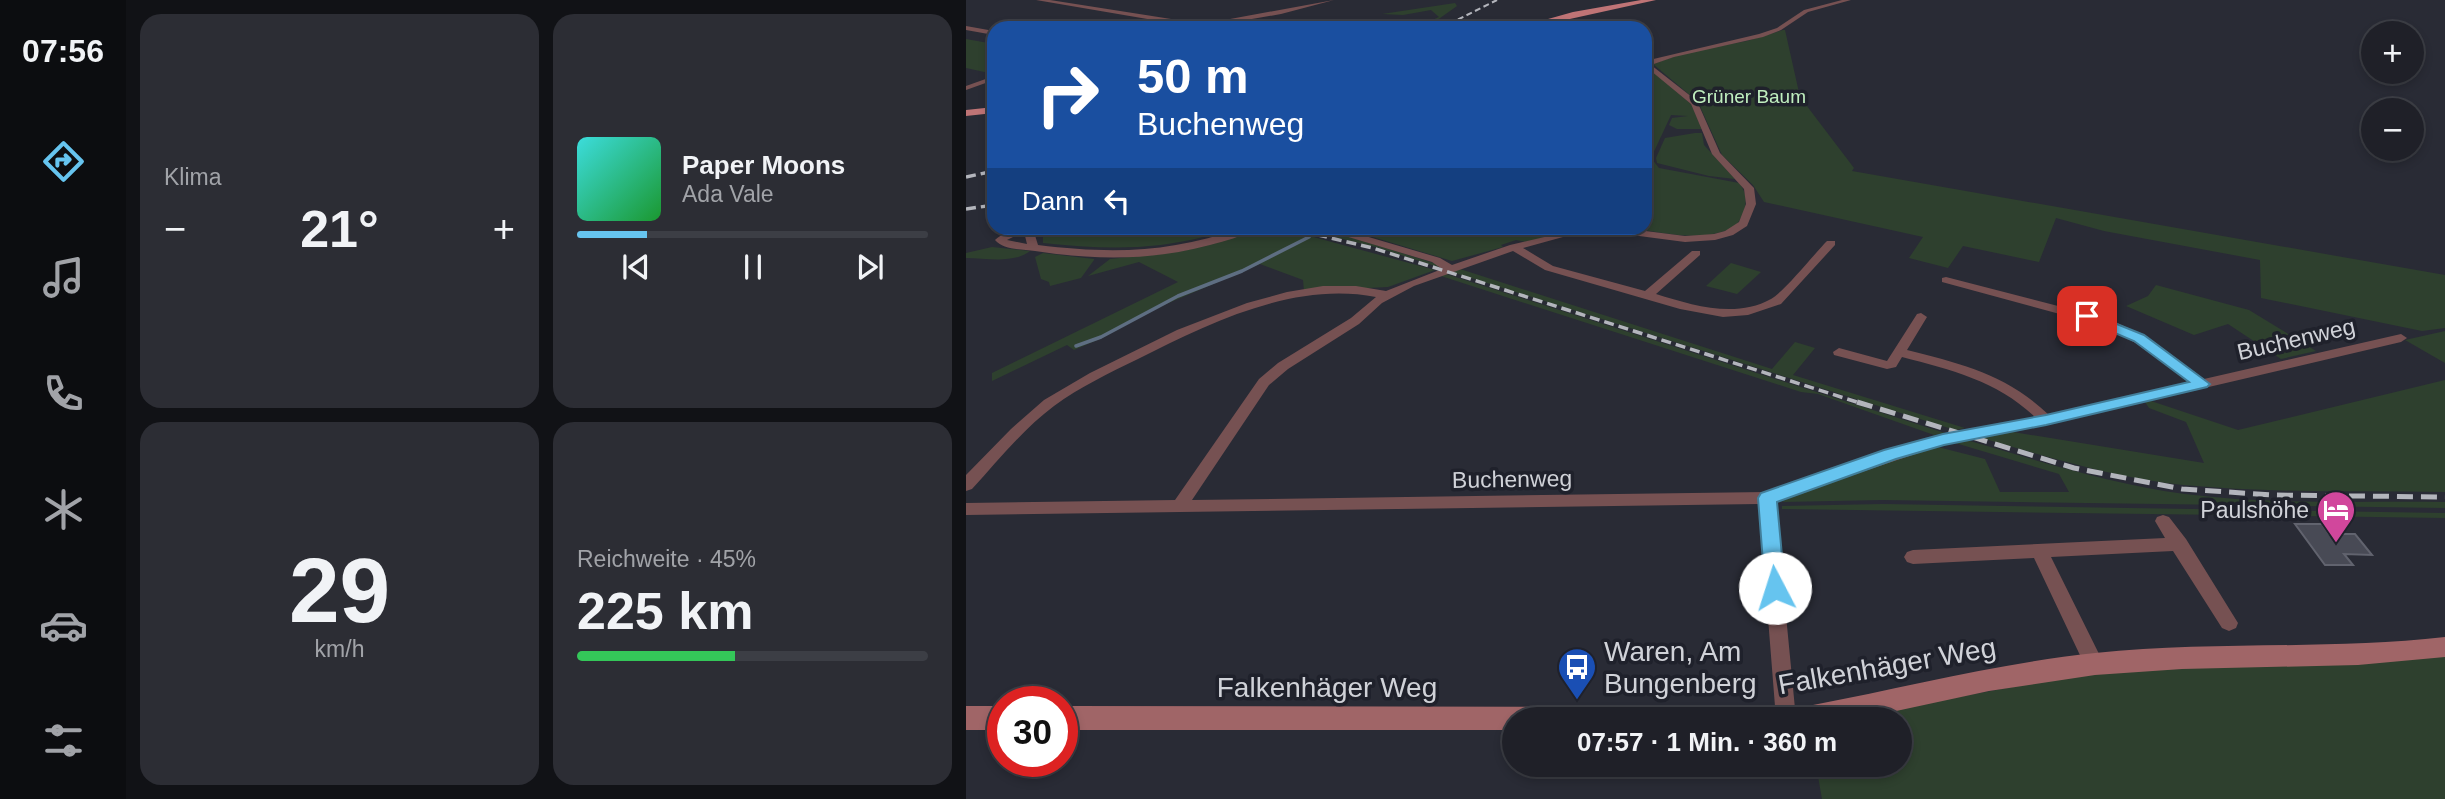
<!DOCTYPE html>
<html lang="de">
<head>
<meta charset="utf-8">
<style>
	body { margin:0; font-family:Helvetica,sans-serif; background:#2c2d34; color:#f1f3f6; height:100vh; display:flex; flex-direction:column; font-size:26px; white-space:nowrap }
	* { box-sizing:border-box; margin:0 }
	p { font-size:23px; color:#a1a3a8 }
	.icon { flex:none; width:38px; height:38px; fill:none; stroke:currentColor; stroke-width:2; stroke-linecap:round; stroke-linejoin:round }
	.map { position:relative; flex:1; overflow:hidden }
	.drawer { display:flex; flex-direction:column; gap:14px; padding:14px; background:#111216; width:840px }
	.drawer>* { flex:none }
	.hud { position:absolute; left:21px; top:21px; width:665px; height:214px; border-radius:21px; box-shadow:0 4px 10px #0003,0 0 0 2px #3c3e45; background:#1a4fa0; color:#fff; overflow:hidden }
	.buttons { position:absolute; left:1395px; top:21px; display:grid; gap:14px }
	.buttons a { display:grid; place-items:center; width:63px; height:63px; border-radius:50%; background:#1f2028; box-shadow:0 4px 10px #0003,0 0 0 2px #3c3e45; font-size:35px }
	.speed { position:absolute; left:21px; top:686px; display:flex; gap:14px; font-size:35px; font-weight:700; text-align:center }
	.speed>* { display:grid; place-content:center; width:91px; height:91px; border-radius:50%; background:#1f2028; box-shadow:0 4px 10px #0003,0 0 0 2px #3c3e45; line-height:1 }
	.speed .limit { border:10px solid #d22; background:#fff; color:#111 }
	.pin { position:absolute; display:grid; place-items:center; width:60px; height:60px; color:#fff; margin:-30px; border-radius:14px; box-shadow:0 4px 10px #0006 }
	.me { position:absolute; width:77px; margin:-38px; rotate:355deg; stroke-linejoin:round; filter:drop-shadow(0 0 5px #0008) }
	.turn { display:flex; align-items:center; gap:24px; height:147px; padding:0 35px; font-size:32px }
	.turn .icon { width:91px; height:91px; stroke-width:2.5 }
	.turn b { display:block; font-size:49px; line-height:60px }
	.then { display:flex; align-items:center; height:66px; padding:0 35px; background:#0003; gap:14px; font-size:26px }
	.big { font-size:52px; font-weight:700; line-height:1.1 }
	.drawer .widget { flex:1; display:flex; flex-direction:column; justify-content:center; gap:10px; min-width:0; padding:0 24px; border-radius:21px; background:#2c2d34 }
	.drawer .dial { align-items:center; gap:0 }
	.dial b { font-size:91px; line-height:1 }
	.song { display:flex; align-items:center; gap:21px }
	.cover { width:84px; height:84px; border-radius:10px; background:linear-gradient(135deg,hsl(180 70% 55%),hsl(130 70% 35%)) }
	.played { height:7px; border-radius:4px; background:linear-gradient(90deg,#66c4ef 20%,#3c3e45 20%) }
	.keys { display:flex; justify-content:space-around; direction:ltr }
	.heat { display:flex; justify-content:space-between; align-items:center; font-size:38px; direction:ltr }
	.charge { height:10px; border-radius:5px; background:linear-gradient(90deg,#34c759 45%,#3c3e45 0) }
	.drawer .tiles { flex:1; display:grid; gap:14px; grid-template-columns:repeat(2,1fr) }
	.trip { position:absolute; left:536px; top:707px; width:410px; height:70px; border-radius:35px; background:#1f2028; box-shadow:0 4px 10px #0003,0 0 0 2px #3c3e45; font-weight:700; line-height:70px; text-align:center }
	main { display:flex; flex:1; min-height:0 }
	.tabs { display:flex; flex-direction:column; width:126px; justify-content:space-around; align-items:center; background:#0c0d10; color:#a1a3a8 }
	.tabs .icon { width:49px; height:49px }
	.tabs .current { color:#66c4ef }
	.tabs b { font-size:32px; color:#f1f3f6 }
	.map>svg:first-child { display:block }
</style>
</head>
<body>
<main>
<nav class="tabs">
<b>07:56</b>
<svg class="icon current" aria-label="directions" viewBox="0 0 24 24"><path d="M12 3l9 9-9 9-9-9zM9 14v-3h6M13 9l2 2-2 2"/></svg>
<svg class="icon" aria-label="music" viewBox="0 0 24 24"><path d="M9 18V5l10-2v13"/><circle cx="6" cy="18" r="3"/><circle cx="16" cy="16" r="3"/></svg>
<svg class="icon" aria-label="phone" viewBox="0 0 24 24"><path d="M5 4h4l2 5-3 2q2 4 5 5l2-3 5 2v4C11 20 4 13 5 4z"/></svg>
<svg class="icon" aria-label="climate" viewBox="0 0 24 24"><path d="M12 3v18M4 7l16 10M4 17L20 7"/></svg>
<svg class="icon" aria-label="car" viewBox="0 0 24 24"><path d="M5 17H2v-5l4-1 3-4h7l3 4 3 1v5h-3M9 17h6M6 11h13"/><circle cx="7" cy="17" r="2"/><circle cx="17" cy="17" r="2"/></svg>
<svg class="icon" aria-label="filters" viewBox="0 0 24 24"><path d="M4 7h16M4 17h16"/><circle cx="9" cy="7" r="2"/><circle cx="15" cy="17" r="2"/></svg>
</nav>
<section class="drawer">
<div class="tiles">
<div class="widget"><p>Klima</p>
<div class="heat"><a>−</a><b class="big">21°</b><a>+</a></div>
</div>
<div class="widget">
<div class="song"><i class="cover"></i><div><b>Paper Moons</b><p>Ada Vale</p></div></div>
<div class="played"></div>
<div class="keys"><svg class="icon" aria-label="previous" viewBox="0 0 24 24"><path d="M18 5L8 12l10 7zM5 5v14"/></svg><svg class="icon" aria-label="pause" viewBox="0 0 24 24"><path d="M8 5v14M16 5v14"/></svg><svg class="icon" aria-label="next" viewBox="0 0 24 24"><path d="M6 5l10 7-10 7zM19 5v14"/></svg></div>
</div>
<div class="widget dial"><b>29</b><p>km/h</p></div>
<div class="widget"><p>Reichweite · 45%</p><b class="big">225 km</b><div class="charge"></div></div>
</div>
</section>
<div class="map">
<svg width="1479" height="799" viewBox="0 0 1479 799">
	<rect width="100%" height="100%" fill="#292b35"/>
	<g fill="#2e402e">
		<path d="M489,3L491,6L460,28H449L473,17L465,10L437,15L416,14Z"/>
		<path d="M817,30H819L834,97L888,168L886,171L1479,275V328L1456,331L1295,298L1294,260L1138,231L1090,218L1073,262L997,246L982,268L943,258L957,237L798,202L787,185L756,155L732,102L687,64L722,52L781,41Z"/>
		<path d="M0,39L28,44V72L23,73L0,68Z"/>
		<path d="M679,65L725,104L736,129H711L703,125L706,118L722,116L705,115L685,158L693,168L773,183C785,197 779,214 769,227C735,243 701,233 665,228H679Z"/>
		<path d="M729,133H736L738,145L769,179L743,176L691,163L690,158L699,138Z"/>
		<path d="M70,228H212L241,236C185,251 134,249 77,243V231Z"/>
		<path d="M288,228L318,229L469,270L422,287L338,291L337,280L294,264L191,308L136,338L108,350L101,345L26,381V373L212,282L173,262L122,276L144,259L217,251L282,232Z"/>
		<path d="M330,228H356L474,265L472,267L410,247Z"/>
		<path d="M377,228H617L560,242L550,240L535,245L537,247L486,261Z"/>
		<path d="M26,247L64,251C48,264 20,258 0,258V253Z"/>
		<path d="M77,253L128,259V260L115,278L84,286L83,282L75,279L69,257Z"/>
		<path d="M765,263L795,272L771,294L740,286Z"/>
		<path d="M494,269L806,369L829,342L849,348L827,375L999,428L989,430L486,272Z"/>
		<path d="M480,274L979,433L968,435L852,394L835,392L475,276Z"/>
		<path d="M1190,285L1283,310L1350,351L1315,359L1262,324L1228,335L1160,306L1182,296Z"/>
		<path d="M1479,331V363L1439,340Z"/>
		<path d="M1479,380V492C1392,491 1304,493 1217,485C1149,478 1075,455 1009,436L1041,431L1238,463L1220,422L1183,408L1179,402L1185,401L1272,430Z"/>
		<path d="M997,439C1070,460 1143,484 1219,494C1304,505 1393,501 1479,502V508L916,500L816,502L826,496L968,446L1019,459L1034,492H1103L1093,474L986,442Z"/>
		<path d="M917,504L1479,513V518L816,509V506Z"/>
		<path d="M1479,655V799H856L850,765H933V719H873L1133,671Z"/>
	</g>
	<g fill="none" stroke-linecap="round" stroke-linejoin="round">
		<path stroke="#5e6e82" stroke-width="3.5" d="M110,346L135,337L212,296L276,271L343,237"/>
	</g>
	<path fill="#484a55" stroke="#61636e" stroke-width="2" d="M1329,524H1356L1363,534H1389L1406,555L1378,554L1387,565H1359Z"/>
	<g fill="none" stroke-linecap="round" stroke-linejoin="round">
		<g fill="#765152" fill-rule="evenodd">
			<path d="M70,0H84L237,24L368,0L315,14L234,28Z"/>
			<path d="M876,0H885L842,12L815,30L797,37L708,57L685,65L731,101L754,153L788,188L790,204L781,226L767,235L749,240L719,242L635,231L597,237L557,248L587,266L679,291L726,251H734V255L690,294C726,305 769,319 805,299C818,292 849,253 861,241H869V245L815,304L782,315L757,317L714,309L579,270L547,251L448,286L416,303L393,324L322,369L303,385L226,500L800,492L972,436L1069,417C1031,381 986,370 936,357L930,367L921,369L868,355L867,352L873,348L921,361L951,314L955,313L961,317L941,350C996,364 1040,374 1083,415L1225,382L1177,347L1138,326L976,282V278L980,277L1146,320L1187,341L1238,379L1435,334L1441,338L1435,342L1080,425L979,444L809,501L830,719H810L793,504L0,515V503L209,500L293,379L312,363L385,318L410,297C328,281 243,323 172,359C143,373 114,387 88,406C57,429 32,461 6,489L0,491V475L45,429L78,400L124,373L211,330L281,303L321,292L357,286H390L420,291L476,269L466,262L359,230L358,228H372L474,258L486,265L544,245L617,228H656L719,236L748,234L759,231L773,222L780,204L778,189L746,154L725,104L679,66V61L793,34L811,28L838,10Z"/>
			<path d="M547,20L572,24L569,26L547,24L517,28Z"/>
			<path d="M0,26L28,31V35L0,30Z"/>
			<path d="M28,76V80L0,90V86Z"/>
			<path d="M275,228H288C277,237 258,241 244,245C185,261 128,260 69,251C56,249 37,250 29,240C39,231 57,225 68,232L72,245C146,254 204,253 275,228ZM59,236L61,244L41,240L47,237Z"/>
			<path d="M1197,515L1203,517L1220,539L1272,623L1270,628L1263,631L1256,628L1207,551L1085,557L1138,664L1135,670L1128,672L1121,670L1068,558L947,564L941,562L938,557L941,552L947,550L1199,538L1189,521L1191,517Z"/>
		</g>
		<g fill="#a06567" fill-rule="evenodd">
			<path d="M1479,637V657L1392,665L1216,669L1129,675L1023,691L893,719H548V730H96V706L820,707L847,705C941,687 1034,663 1129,653C1245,641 1363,650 1479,637Z"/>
			<rect x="0" y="706" width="37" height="24"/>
		</g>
		<g fill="#bf7476" fill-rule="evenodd">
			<path d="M675,0H690L563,28H550L607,12Z"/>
			<path d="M28,107V113L0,116V110Z"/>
		</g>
		<path stroke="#b3b5bc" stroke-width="2" stroke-dasharray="6 3.5" stroke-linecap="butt" d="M475,28L531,0"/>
		<g stroke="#b3b5bc" stroke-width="3.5" stroke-dasharray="10 5" stroke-linecap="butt">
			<path d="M0,177L28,171"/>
			<path d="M0,209L28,205"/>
			<path d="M322,228L407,248L897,404"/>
		</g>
		<path stroke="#b3b5bc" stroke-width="5" stroke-dasharray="16 8" stroke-linecap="butt" d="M891,402L1108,468L1216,489L1307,495L1479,497"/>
	</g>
	<path fill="#66c4ef" stroke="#427f9b" stroke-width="2" d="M1121,312L1178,335L1244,384L1241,387L1080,425L978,445L930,459L811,502L819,588L816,593L809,596L802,593L799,588L792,498L795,493L918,450L977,434L1080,415L1223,382L1168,341L1116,319V313Z"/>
	<defs>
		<symbol id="hotel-pin" viewBox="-11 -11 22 30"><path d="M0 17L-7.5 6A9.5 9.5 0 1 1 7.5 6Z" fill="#d1479c" stroke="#1f212b"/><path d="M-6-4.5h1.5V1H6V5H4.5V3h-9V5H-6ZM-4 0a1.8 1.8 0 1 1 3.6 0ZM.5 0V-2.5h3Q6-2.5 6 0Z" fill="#fff"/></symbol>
		<symbol id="bus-pin" viewBox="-11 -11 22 30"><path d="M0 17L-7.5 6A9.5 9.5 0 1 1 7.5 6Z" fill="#1a4fb4" stroke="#1f212b"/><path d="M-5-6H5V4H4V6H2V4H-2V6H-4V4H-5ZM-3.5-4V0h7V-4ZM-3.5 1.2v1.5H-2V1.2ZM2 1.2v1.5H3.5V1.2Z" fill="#fff"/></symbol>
	</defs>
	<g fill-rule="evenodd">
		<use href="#hotel-pin" x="1348" y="488" width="44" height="60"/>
		<use href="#bus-pin" x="589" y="645" width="44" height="60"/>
	</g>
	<g text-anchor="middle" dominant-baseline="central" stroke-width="7" stroke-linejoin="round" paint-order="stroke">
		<g font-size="19" fill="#c0efbf" stroke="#1f212b">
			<text x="783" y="96">Grüner Baum</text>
		</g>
		<g font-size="23" fill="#d0d2d8" stroke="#1f212b">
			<text transform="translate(1330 339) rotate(-13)">Buchenweg</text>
			<text transform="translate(546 479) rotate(-1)">Buchenweg</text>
		</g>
		<g font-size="23" fill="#d0d2d8" stroke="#1f212b" text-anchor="end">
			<text x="1343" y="510">Paulshöhe</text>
		</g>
		<g font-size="28" fill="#d0d2d8" stroke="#1f212b" text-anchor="start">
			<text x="638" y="651">Waren, Am<tspan x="638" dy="32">Bungenberg</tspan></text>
		</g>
		<g font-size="28" fill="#d0d2d8" stroke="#1f212b">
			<text transform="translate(921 666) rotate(-10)">Falkenhäger Weg</text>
			<text x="361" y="687">Falkenhäger Weg</text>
		</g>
	</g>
</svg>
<div class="buttons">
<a>+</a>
<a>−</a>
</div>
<div class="speed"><div class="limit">30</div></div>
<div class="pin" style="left:1121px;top:316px;background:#d93025"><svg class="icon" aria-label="arrive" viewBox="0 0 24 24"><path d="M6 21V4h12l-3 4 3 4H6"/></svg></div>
<svg class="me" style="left:809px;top:588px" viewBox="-20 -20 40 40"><circle r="19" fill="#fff"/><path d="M0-13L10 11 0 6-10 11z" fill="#66c4ef"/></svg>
<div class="trip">07:57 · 1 Min. · 360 m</div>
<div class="hud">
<div class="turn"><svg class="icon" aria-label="right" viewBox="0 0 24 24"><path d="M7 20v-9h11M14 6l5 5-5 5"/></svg><div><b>50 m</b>Buchenweg</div></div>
<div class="then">Dann<svg class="icon" aria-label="left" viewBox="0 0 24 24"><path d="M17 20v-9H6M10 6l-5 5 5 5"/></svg></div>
</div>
</div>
</main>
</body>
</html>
